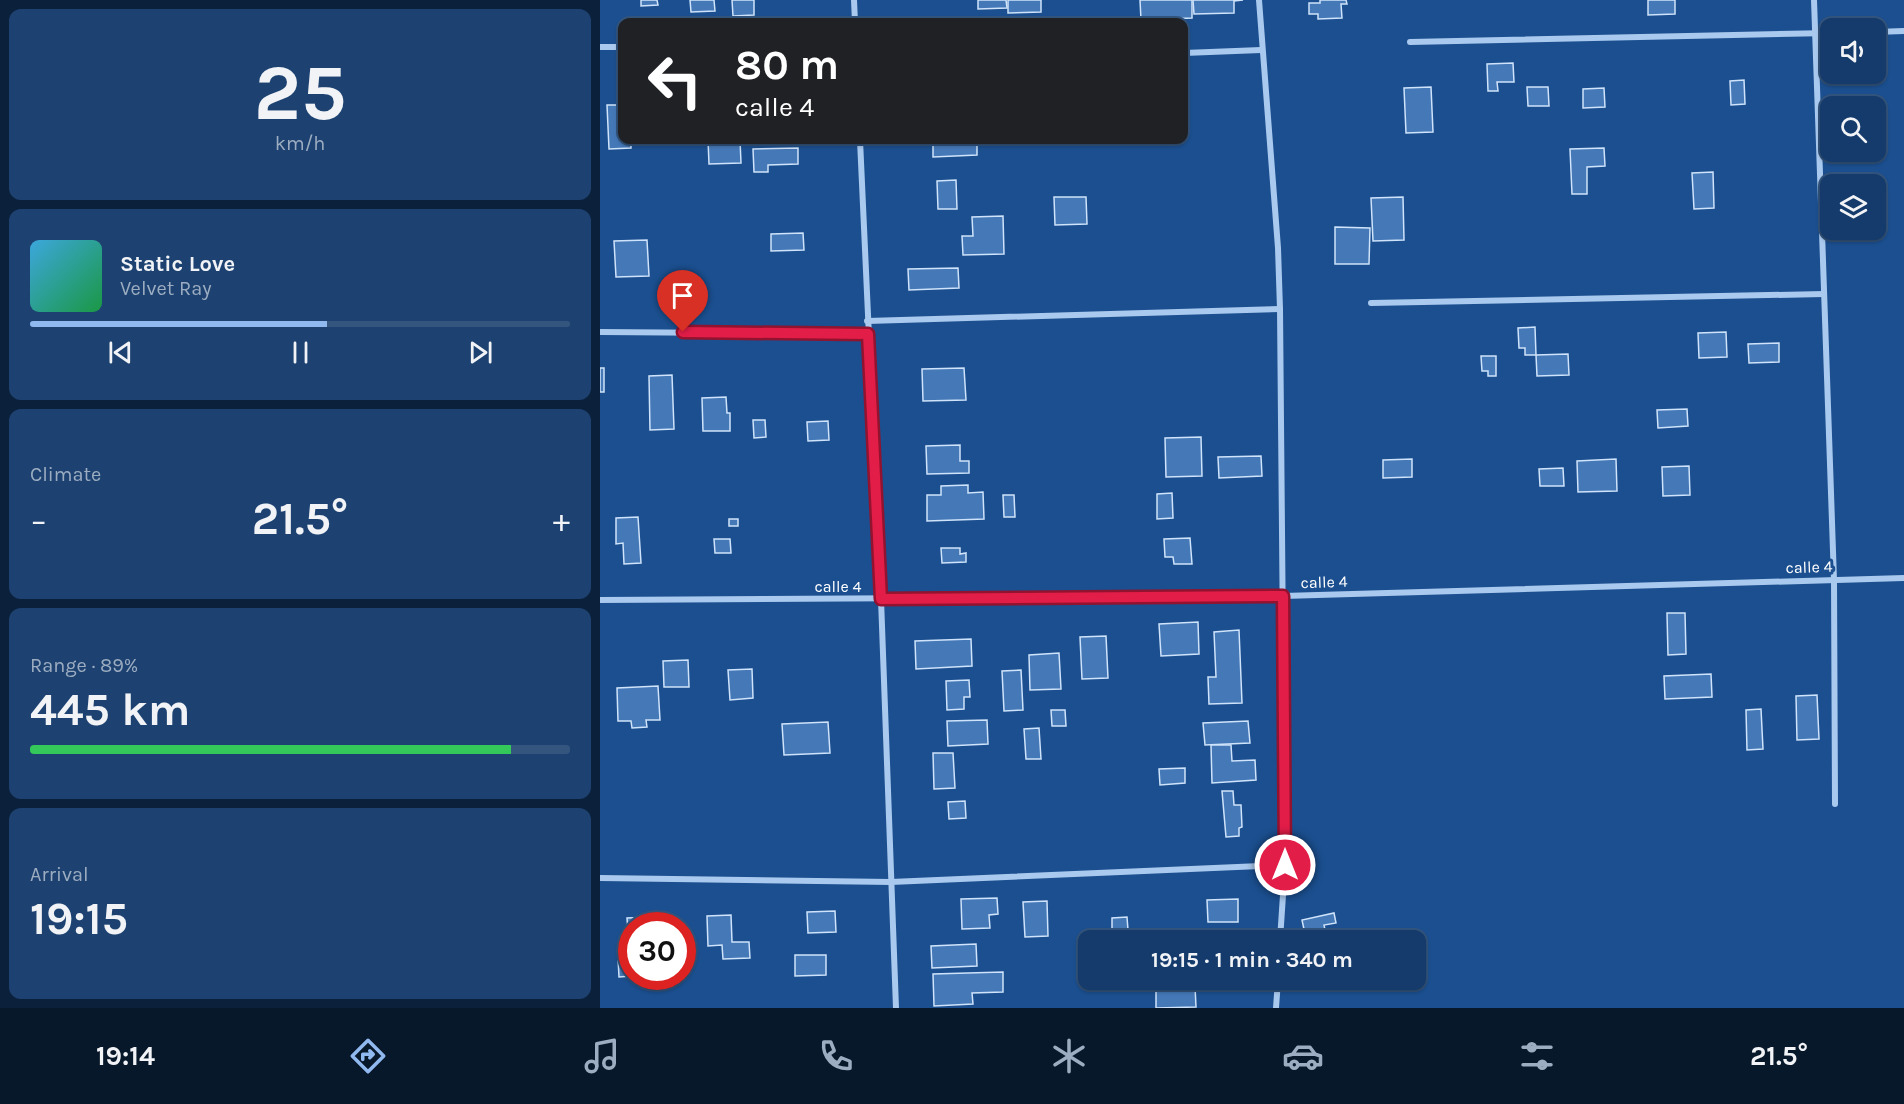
<!DOCTYPE html>
<html lang="en">
<head>
<meta charset="utf-8">
<style>
	body { margin:0; font-family:Karla,sans-serif; background:#1d4271; color:#f1f3f6; height:100vh; display:flex; flex-direction:column; font-size:22px; white-space:nowrap }
	* { box-sizing:border-box; margin:0 }
	p { font-size:20px; color:#9dadc1 }
	.icon { flex:none; width:33px; height:33px; fill:none; stroke:currentColor; stroke-width:2; stroke-linecap:round; stroke-linejoin:round }
	.map { position:relative; flex:1; overflow:hidden }
	.drawer { display:flex; flex-direction:column; gap:9px; padding:9px; background:#0b203b; width:600px }
	.drawer>* { flex:none }
	.banner { position:absolute; left:18px; top:18px; width:570px; height:126px; border-radius:12px; box-shadow:0 2px 4px #0004,0 0 0 2px #33557e; background:#202124; color:#fff; overflow:hidden }
	.controls { position:absolute; left:1220px; top:18px; display:grid; gap:12px }
	.controls a { display:grid; place-items:center; width:66px; height:66px; border-radius:12px; background:#143b6b; box-shadow:0 2px 4px #0004,0 0 0 2px #33557e; font-size:30px }
	.speed { position:absolute; left:18px; top:912px; display:flex; gap:12px; font-size:30px; font-weight:700; text-align:center }
	.speed>* { display:grid; place-content:center; width:78px; height:78px; border-radius:50%; background:#143b6b; box-shadow:0 2px 4px #0004,0 0 0 2px #33557e; line-height:1 }
	.speed .limit { border:9px solid #d22; background:#fff; color:#111 }
	.pin { position:absolute; display:grid; place-items:center; width:51px; height:51px; color:#fff; margin:-62px -26px; border-radius:50% 50% 50% 0; rotate:-45deg; box-shadow:0 0 6px #0007 }
	.pin .icon { rotate:45deg }
	.me { position:absolute; width:66px; margin:-33px; rotate:0deg; stroke-linejoin:round; filter:drop-shadow(0 0 4px #0008) }
	.turn { display:flex; align-items:center; gap:21px; height:126px; padding:0 18px; font-size:27px }
	.turn .icon { width:78px; height:78px; stroke-width:2.5 }
	.turn b { display:block; font-size:42px; line-height:51px }
	.big { font-size:45px; font-weight:700; line-height:1.1 }
	.drawer .tile { flex:1; display:flex; flex-direction:column; justify-content:center; gap:9px; min-width:0; padding:0 21px; border-radius:12px; background:#1d4271 }
	.drawer .dial { align-items:center; gap:0 }
	.dial b { font-size:78px; line-height:1 }
	.song { display:flex; align-items:center; gap:18px }
	.cover { width:72px; height:72px; border-radius:9px; background:linear-gradient(135deg,hsl(200 70% 55%),hsl(140 70% 35%)) }
	.played { height:6px; border-radius:3px; background:linear-gradient(90deg,#90b9f0 55%,#33557e 55%) }
	.keys { display:flex; justify-content:space-around; direction:ltr }
	.heat { display:flex; justify-content:space-between; align-items:center; font-size:33px; direction:ltr }
	.charge { height:9px; border-radius:4px; background:linear-gradient(90deg,#34c759 89%,#33557e 0) }
	.trip { position:absolute; left:478px; top:930px; width:348px; height:60px; border-radius:12px; background:#143b6b; box-shadow:0 2px 4px #0004,0 0 0 2px #33557e; font-weight:700; line-height:60px; text-align:center }
	.menu { display:flex; height:96px; justify-content:space-around; align-items:center; background:#08182b; color:#9dadc1 }
	.menu .icon { width:42px; height:42px }
	.menu .on { color:#90b9f0 }
	.menu b { font-size:27px; color:#f1f3f6 }
	main { display:flex; flex:1; min-height:0 }
	.map>svg:first-child { display:block }
</style>
</head>
<body>
<main>
<section class="drawer">
<div class="tile dial"><b>25</b><p>km/h</p></div>
<div class="tile">
<div class="song"><i class="cover"></i><div><b>Static Love</b><p>Velvet Ray</p></div></div>
<div class="played"></div>
<div class="keys"><svg class="icon" aria-label="previous" viewBox="0 0 24 24"><path d="M18 5L8 12l10 7zM5 5v14"/></svg><svg class="icon" aria-label="pause" viewBox="0 0 24 24"><path d="M8 5v14M16 5v14"/></svg><svg class="icon" aria-label="next" viewBox="0 0 24 24"><path d="M6 5l10 7-10 7zM19 5v14"/></svg></div>
</div>
<div class="tile"><p>Climate</p>
<div class="heat"><a>−</a><b class="big">21.5°</b><a>+</a></div>
</div>
<div class="tile"><p>Range · 89%</p><b class="big">445 km</b><div class="charge"></div></div>
<div class="tile"><p>Arrival</p><b class="big">19:15</b></div>
</section>
<div class="map">
<svg width="1304" height="1008" viewBox="0 0 1304 1008">
	<rect width="100%" height="100%" fill="#1b4f8f"/>
	<g fill="#4478b7" stroke="#cfe3fa" stroke-width="1.5">
		<path d="M41,0H57L58,5L41,6Z"/>
		<path d="M90,0H114L115,11L91,12Z"/>
		<path d="M132,0H154V15L133,16Z"/>
		<path d="M378,0H406L407,8L378,9Z"/>
		<path d="M408,0H441V12L408,13Z"/>
		<path d="M540,0H592V18L541,20Z"/>
		<path d="M593,0H643L634,1V13L594,14Z"/>
		<path d="M720,0H746L747,4H741L742,18L718,19V14H709V3H720Z"/>
		<path d="M1048,0H1075V14L1048,15Z"/>
		<path d="M913,63L914,82H897L898,91H888L887,64Z"/>
		<path d="M1144,80L1145,104L1131,105L1130,81Z"/>
		<path d="M831,87L833,132L806,133L804,88Z"/>
		<path d="M927,87H948L949,106H928Z"/>
		<path d="M1004,88L1005,107L983,108V89Z"/>
		<path d="M7,105H22V140H31V148L9,149Z"/>
		<path d="M108,140H140L141,163L109,164Z"/>
		<path d="M333,140H377V155L333,157Z"/>
		<rect x="413" y="140" width="26" height="4"/>
		<path d="M198,148V164L168,165V172H154L153,149Z"/>
		<path d="M1004,148L1005,166L987,167V194H972L970,149Z"/>
		<path d="M1113,172L1114,208L1094,209L1092,173Z"/>
		<path d="M356,180L357,209H338L337,181Z"/>
		<path d="M454,197H486L487,224L455,225Z"/>
		<path d="M803,197L804,240L773,241L771,198Z"/>
		<path d="M403,216L404,254L363,255L362,236H373L372,217Z"/>
		<path d="M735,227L770,228L769,264H735Z"/>
		<path d="M203,233L204,250L171,251V234Z"/>
		<path d="M47,240L49,276L16,277L14,241Z"/>
		<path d="M358,268L359,288L309,290L308,269Z"/>
		<path d="M935,327L936,355H925V348H919L918,328Z"/>
		<path d="M1126,332L1127,357L1099,358L1098,333Z"/>
		<path d="M1179,343V362L1149,363L1148,344Z"/>
		<path d="M968,354L969,375L937,376L936,355Z"/>
		<path d="M881,356H896V376H888V371H882Z"/>
		<rect x="0" y="368" width="4" height="24"/>
		<path d="M364,368L366,400L323,401L322,369Z"/>
		<path d="M72,375L74,429L50,430L49,376Z"/>
		<path d="M126,397L127,413H130V431H103L102,398Z"/>
		<path d="M1087,409L1088,426L1058,428L1057,410Z"/>
		<path d="M153,420H165L166,437L154,438Z"/>
		<path d="M228,421L229,440L208,441L207,422Z"/>
		<path d="M601,437L602,476L566,477L565,438Z"/>
		<path d="M360,445V461H369V473L327,474L326,446Z"/>
		<path d="M661,456L662,476L619,478L618,457Z"/>
		<path d="M812,459V477L783,478V460Z"/>
		<path d="M1016,459L1017,491L978,492L977,461Z"/>
		<path d="M1089,466L1090,495L1063,496L1062,467Z"/>
		<path d="M963,468L964,486H940L939,469Z"/>
		<path d="M368,485V493L383,492L384,519L327,521V495H341V486Z"/>
		<path d="M572,493L573,518L557,519V494Z"/>
		<path d="M403,495H414L415,517H404Z"/>
		<path d="M38,517L41,563L24,564L23,543L16,544V518Z"/>
		<rect x="129" y="519" width="9" height="7"/>
		<path d="M590,538L592,564H574L573,557H565L564,539Z"/>
		<path d="M114,539H130L131,553H115Z"/>
		<path d="M341,548H360V554L366,553V562L342,563Z"/>
		<path d="M1067,613H1085L1086,654L1068,655Z"/>
		<path d="M598,622L599,654L561,656L559,624Z"/>
		<path d="M639,630L642,703L609,704L608,677H616L614,632Z"/>
		<path d="M506,636L508,678L482,679L480,637Z"/>
		<path d="M371,639L372,666L316,669L315,641Z"/>
		<path d="M459,653L461,689L430,690L429,655Z"/>
		<path d="M88,660L89,687H64L63,661Z"/>
		<path d="M152,669L153,698L130,700L128,670Z"/>
		<path d="M421,670L423,710L404,711L402,671Z"/>
		<path d="M1111,674L1112,697L1065,699L1064,676Z"/>
		<path d="M369,680L370,697H364V709L347,710L346,681Z"/>
		<path d="M58,686L60,720H46L47,727L32,728L31,721H18L17,688Z"/>
		<path d="M1217,695L1219,739L1197,740L1196,696Z"/>
		<path d="M1161,709L1163,749L1147,750L1146,710Z"/>
		<path d="M451,710H465L466,726H452Z"/>
		<path d="M387,720L388,744L348,746L347,721Z"/>
		<path d="M648,721L650,743L605,745L603,723Z"/>
		<path d="M228,722L230,753L184,755L182,724Z"/>
		<path d="M439,728L441,759H426L424,729Z"/>
		<path d="M611,745H631L632,761L655,760L656,780L612,783Z"/>
		<path d="M333,753H353L355,788L334,789Z"/>
		<path d="M585,768V783L560,785L559,769Z"/>
		<path d="M622,791H633L634,805H641L642,827L639,828V836L626,837Z"/>
		<path d="M365,801L366,818L349,819L348,802Z"/>
		<path d="M397,898L398,914L389,915L390,928L362,929L361,899Z"/>
		<path d="M638,899V922H608L607,900Z"/>
		<path d="M447,901L448,936L425,937L423,902Z"/>
		<path d="M235,911L236,932L208,933L207,912Z"/>
		<path d="M734,913L736,923L724,925L725,930L705,934L702,920Z"/>
		<path d="M131,915L132,942H149L150,958L123,959L122,945L108,946L107,916Z"/>
		<path d="M52,917V926H32V945H29L27,918Z"/>
		<path d="M527,917L528,930H540L541,940H512V918Z"/>
		<rect x="609" y="937" width="37" height="3"/>
		<path d="M376,944L377,966L332,968L331,946Z"/>
		<path d="M195,955H226V975L195,976Z"/>
		<path d="M32,957V976L19,977L18,958Z"/>
		<path d="M403,972V992L372,993L373,1004L334,1006L333,974Z"/>
		<path d="M595,986L596,1007L556,1008V987Z"/>
	</g>
	<g fill="none" stroke-linecap="round" stroke-linejoin="round">
		<g stroke="#a9c9ee" stroke-width="6">
			<path d="M254,0L255,22"/>
			<path d="M659,0L678,248L680,309L685,865L680,940"/>
			<path d="M1214,0L1234,580L1235,804"/>
			<path d="M1275,32L1304,31"/>
			<path d="M810,42L1230,33"/>
			<path d="M0,47H22"/>
			<path d="M584,53L661,50"/>
			<path d="M260,140L281,599L296,1008"/>
			<path d="M771,303L1224,294"/>
			<path d="M267,321L680,309"/>
			<path d="M0,332L268,334"/>
			<path d="M0,600L683,596L1304,578"/>
			<path d="M0,878L291,882L685,865"/>
			<path d="M676,1008L678,980"/>
		</g>
	</g>
	<g fill="none" stroke-linecap="round" stroke-linejoin="round">
		<defs>
			<path id="route" d="M83,332L268,334L281,599L683,596L685,865"/>
		</defs>
		<use href="#route" stroke="#92132f" stroke-width="15"/>
		<use href="#route" stroke="#e11d48" stroke-width="10"/>
	</g>
	<g text-anchor="middle" dominant-baseline="central" stroke-width="6" stroke-linejoin="round" paint-order="stroke">
		<g font-size="16" fill="#fff" stroke="#1b4f8f">
			<text transform="translate(1209 567) rotate(-2)">calle 4</text>
			<text transform="translate(724 582) rotate(-2)">calle 4</text>
			<text x="238" y="586">calle 4</text>
		</g>
	</g>
</svg>
<div class="controls">
<a><svg class="icon" aria-label="sound" viewBox="0 0 24 24"><path d="M4 9h4l5-4v14l-5-4H4zM17 9q2 3 0 6"/></svg></a>
<a><svg class="icon" aria-label="search" viewBox="0 0 24 24"><circle cx="10" cy="10" r="6"/><path d="M15 15l6 6"/></svg></a>
<a><svg class="icon" aria-label="layers" viewBox="0 0 24 24"><path d="M12 4l9 5-9 5-9-5zM3 14l9 5 9-5"/></svg></a>
</div>
<div class="speed"><div class="limit">30</div></div>
<div class="pin" style="left:83px;top:332px;background:#d93025"><svg class="icon" aria-label="arrive" viewBox="0 0 24 24"><path d="M6 21V4h12l-3 4 3 4H6"/></svg></div>
<svg class="me" style="left:685px;top:865px" viewBox="-20 -20 40 40"><circle r="17" fill="#e11d48" stroke="#fff" stroke-width="3"/><path d="M0-11L8 9 0 5-8 9z" fill="#fff"/></svg>
<div class="trip">19:15 · 1 min · 340 m</div>
<div class="banner">
<div class="turn"><svg class="icon" aria-label="left" viewBox="0 0 24 24"><path d="M17 20v-9H6M10 6l-5 5 5 5"/></svg><div><b>80 m</b>calle 4</div></div>
</div>
</div>
</main>
<nav class="menu">
<b>19:14</b>
<svg class="icon on" aria-label="directions" viewBox="0 0 24 24"><path d="M12 3l9 9-9 9-9-9zM9 14v-3h6M13 9l2 2-2 2"/></svg>
<svg class="icon" aria-label="music" viewBox="0 0 24 24"><path d="M9 18V5l10-2v13"/><circle cx="6" cy="18" r="3"/><circle cx="16" cy="16" r="3"/></svg>
<svg class="icon" aria-label="phone" viewBox="0 0 24 24"><path d="M5 4h4l2 5-3 2q2 4 5 5l2-3 5 2v4C11 20 4 13 5 4z"/></svg>
<svg class="icon" aria-label="climate" viewBox="0 0 24 24"><path d="M12 3v18M4 7l16 10M4 17L20 7"/></svg>
<svg class="icon" aria-label="car" viewBox="0 0 24 24"><path d="M5 17H2v-5l4-1 3-4h7l3 4 3 1v5h-3M9 17h6M6 11h13"/><circle cx="7" cy="17" r="2"/><circle cx="17" cy="17" r="2"/></svg>
<svg class="icon" aria-label="filters" viewBox="0 0 24 24"><path d="M4 7h16M4 17h16"/><circle cx="9" cy="7" r="2"/><circle cx="15" cy="17" r="2"/></svg>
<b>21.5°</b>
</nav>
</body>
</html>
